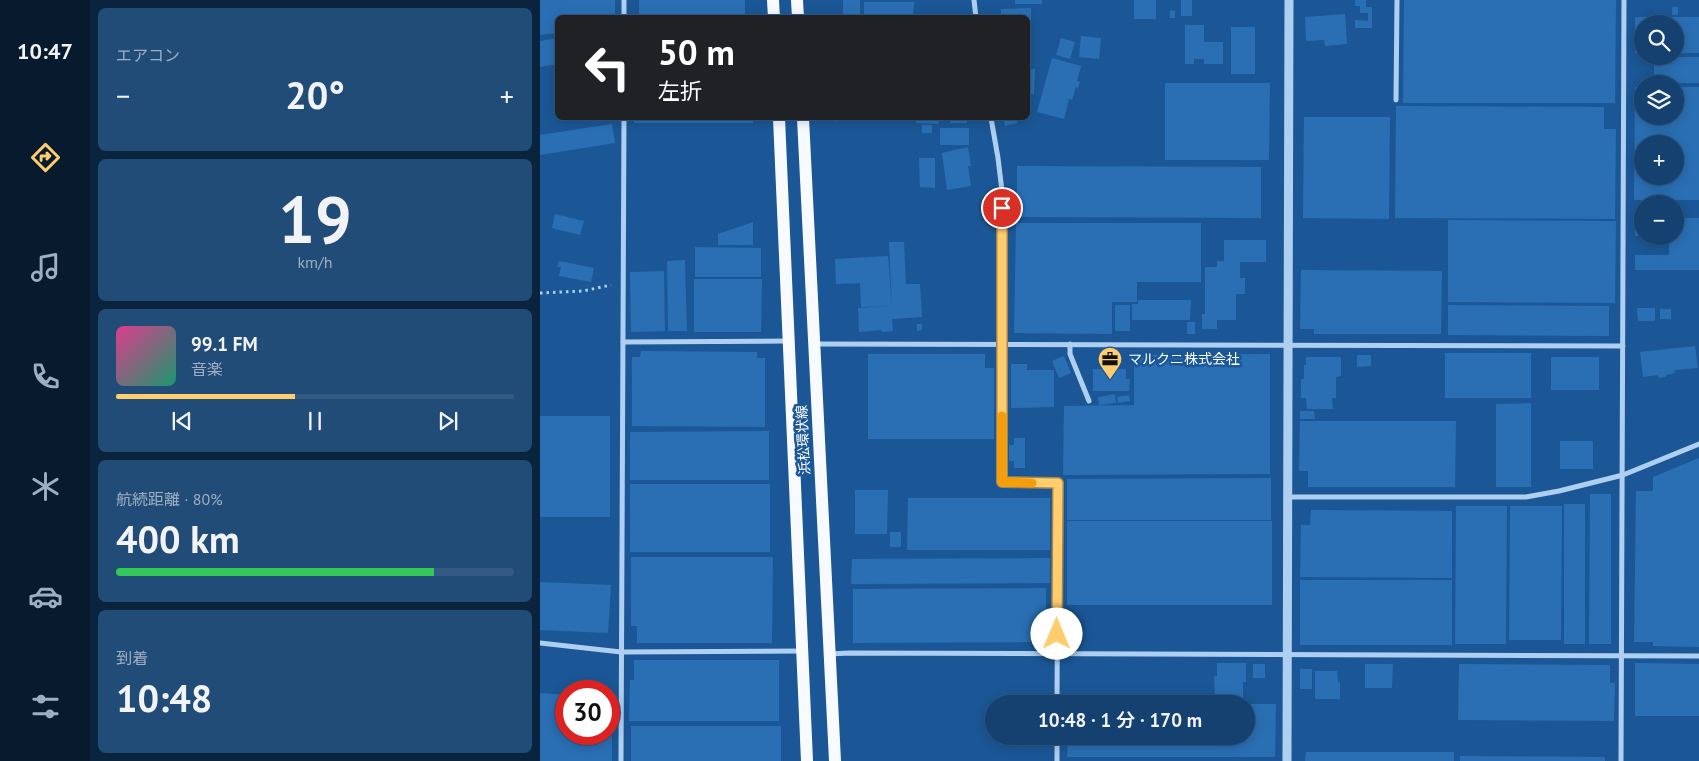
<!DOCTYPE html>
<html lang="ja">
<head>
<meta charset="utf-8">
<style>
	body { margin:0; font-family:"PT Sans","Noto Sans JP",sans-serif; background:#214c78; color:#f1f3f6; height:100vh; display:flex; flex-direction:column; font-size:19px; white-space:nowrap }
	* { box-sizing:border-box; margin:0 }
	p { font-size:16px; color:#9dafc3 }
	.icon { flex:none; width:28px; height:28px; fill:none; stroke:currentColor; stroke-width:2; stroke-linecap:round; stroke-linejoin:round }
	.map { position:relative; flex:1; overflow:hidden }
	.panel { display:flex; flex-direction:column; gap:8px; padding:8px; background:#0b243e; width:450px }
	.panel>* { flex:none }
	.banner { position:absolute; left:15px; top:15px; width:475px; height:105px; border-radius:8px; box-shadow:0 2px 12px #0003,0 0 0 1px #335a83; background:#202124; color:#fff; overflow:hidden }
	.tools { position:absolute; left:1094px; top:15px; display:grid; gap:10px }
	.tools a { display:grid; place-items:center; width:50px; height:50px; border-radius:50%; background:#144170; box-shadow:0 2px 12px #0003,0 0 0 1px #335a83; font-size:25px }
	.speed { position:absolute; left:15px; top:680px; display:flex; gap:10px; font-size:25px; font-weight:700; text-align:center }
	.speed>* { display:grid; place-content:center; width:65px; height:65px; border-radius:50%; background:#144170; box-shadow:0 2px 12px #0003,0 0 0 1px #335a83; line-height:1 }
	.speed .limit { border:8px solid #d22; background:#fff; color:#111 }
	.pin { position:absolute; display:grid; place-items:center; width:42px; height:42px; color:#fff; margin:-21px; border:2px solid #fff; border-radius:50%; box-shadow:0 1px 5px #0007 }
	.me { position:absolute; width:55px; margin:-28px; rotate:0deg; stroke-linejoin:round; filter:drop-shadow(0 0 4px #0008) }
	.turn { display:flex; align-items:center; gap:18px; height:105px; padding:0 20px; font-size:22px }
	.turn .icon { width:65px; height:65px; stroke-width:2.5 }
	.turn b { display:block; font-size:35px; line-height:42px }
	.big { font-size:38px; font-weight:600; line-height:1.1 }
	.panel .widget { flex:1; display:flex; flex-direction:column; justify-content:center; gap:8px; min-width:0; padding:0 18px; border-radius:8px; background:#214c78 }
	.panel .dial { align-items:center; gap:0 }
	.dial b { font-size:65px; line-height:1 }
	.song { display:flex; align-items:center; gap:15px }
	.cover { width:60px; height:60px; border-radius:8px; background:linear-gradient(135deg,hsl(330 70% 55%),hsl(160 70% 35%)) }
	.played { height:5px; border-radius:2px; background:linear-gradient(90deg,#ffcd6d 45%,#335a83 45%) }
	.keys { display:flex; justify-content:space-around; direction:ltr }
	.heat { display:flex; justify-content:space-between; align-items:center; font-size:28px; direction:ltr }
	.charge { height:8px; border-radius:4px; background:linear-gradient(90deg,#34c759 80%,#335a83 0) }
	.trip { position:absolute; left:445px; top:695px; width:270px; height:50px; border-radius:25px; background:#144170; box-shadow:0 2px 12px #0003,0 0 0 1px #335a83; font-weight:600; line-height:50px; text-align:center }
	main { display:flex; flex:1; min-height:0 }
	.dock { display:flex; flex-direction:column; width:90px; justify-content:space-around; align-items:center; background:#081a2d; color:#9dafc3 }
	.dock .icon { width:35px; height:35px }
	.dock .selected { color:#ffcd6d }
	.dock b { font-size:22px; color:#f1f3f6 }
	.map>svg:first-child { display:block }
</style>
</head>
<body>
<main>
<nav class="dock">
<b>10:47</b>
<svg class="icon selected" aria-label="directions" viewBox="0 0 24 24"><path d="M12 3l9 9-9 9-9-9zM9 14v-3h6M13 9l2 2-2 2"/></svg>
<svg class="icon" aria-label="music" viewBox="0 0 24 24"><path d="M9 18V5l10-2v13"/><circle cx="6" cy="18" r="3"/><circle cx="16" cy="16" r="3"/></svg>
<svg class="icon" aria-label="phone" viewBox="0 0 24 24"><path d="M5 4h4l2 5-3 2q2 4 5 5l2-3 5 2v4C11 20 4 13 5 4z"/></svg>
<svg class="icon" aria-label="climate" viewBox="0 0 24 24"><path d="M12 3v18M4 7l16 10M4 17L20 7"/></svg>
<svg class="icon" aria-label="car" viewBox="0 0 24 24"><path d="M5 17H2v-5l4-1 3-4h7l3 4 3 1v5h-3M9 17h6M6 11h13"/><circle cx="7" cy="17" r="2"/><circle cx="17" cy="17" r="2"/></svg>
<svg class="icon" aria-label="filters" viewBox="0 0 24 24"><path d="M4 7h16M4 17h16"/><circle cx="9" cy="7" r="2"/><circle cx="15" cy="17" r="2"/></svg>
</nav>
<section class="panel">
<div class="widget"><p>エアコン</p>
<div class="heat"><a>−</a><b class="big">20°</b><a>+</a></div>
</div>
<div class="widget dial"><b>19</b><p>km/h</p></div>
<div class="widget">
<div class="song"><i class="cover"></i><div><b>99.1 FM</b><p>音楽</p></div></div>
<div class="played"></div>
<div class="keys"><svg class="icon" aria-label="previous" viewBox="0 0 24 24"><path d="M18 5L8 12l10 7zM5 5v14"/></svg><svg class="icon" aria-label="pause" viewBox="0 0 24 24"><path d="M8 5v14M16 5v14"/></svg><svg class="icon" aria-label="next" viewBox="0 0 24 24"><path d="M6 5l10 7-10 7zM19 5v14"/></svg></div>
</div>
<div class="widget"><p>航続距離 · 80%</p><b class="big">400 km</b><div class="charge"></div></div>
<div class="widget"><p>到着</p><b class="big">10:48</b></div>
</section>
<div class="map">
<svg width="1159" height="761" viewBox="0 0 1159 761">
	<rect width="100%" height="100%" fill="#1b5796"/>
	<g fill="#2a6fb4" fill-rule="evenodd">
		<path d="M0,0H75V18H18V33L0,35Z"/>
		<rect x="99" y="0" width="106" height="18"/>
		<rect x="303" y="0" width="17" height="18"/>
		<rect x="475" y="0" width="27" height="4"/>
		<rect x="594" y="0" width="22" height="19"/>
		<rect x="641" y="0" width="11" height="16"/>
		<path d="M815,0H826V7H832V28H815V20L828,21V13H820V6H815Z"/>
		<path d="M864,0H1076L1075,103H863Z"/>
		<path d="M324,2H374L373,18H324Z"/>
		<rect x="1132" y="7" width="6" height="8"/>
		<path d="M491,8V25H488V18H461V9Z"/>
		<path d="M630,10L635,11V18H630Z"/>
		<path d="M805,14L807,44L785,46L784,40L766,41L765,17Z"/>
		<path d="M1095,17H1159V53H1135V24H1102V53H1095Z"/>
		<path d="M645,25H664V42H683V64H664V59H654V64H645Z"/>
		<rect x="691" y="27" width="24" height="47"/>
		<path d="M541,36L561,38L559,59L539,57Z"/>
		<path d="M18,38V64L0,67V41Z"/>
		<path d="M521,38L535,42L530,59L516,55Z"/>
		<rect x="1114" y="57" width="45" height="26"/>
		<path d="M512,58L541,66L537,81L540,82L538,88L536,87L532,100L529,99L524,119L497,112Z"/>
		<path d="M488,69H495L494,94H488Z"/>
		<path d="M625,83H730L729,160H625Z"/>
		<path d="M1095,87H1102V116H1135V87H1159V200H1094ZM1102,144H1135V176H1102Z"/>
		<path d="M856,106L1064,107V129H1076L1075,219L855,218Z"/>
		<path d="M764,117H850L849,219L763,218Z"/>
		<rect x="94" y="118" width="119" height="5"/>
		<path d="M293,118H308L294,122Z"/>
		<path d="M376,118H427V123H410V119H398L399,124L376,123Z"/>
		<path d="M463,118H476L477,123L465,126Z"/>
		<path d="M72,124L75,143L0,155V135Z"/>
		<rect x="382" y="125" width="10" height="8"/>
		<rect x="400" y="128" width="29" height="17"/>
		<path d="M428,147L431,166H428L431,186L407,190L402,153Z"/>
		<path d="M379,158H395V188L380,187Z"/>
		<path d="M477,166L721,167V218L477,217Z"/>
		<path d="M15,214L44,221L40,235L12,228Z"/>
		<path d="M1135,218H1159V270H1095V255H1129V236H1135Z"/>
		<rect x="1095" y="219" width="7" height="17"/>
		<path d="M908,220L1076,221L1075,303L908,302Z"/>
		<path d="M213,222V245H178V234Z"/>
		<path d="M476,223H661V282H597V302H572V334L474,333Z"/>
		<path d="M684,240H726V262H700V278H705V294H696V320H677V329H662V314H665V267H677V261H684Z"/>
		<path d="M349,242H364L366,284H380L382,317L352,319L353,331L342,332V330L319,332L318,308L348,306L321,307L320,283L296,284L295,259L348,256L352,306Z"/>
		<path d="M155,247L221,248V277H155Z"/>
		<path d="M145,260L147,331H128L127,261Z"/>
		<path d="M19,261L54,268L51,282L19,276L21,267H17Z"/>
		<path d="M761,270L902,271L901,334H774V329H760Z"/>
		<path d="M124,271L125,331L91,332L90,272Z"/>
		<path d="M154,279H222L221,332H154Z"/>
		<path d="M598,300H651L650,320H592V304H598Z"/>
		<rect x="575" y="305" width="15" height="26"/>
		<path d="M908,305L1069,306V336L908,335Z"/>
		<path d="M1097,308H1115V321H1098Z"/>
		<rect x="1120" y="309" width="11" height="10"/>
		<rect x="647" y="322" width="8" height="12"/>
		<path d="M377,324H382V330L377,331Z"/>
		<path d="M1155,346L1158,368L1134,370L1135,373L1126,375V377L1119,378L1118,375L1103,377L1100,352Z"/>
		<path d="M101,351L217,352V358H225V427L92,426V357H100Z"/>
		<rect x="905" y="353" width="86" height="45"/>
		<path d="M328,354H445V368H454V439H328Z"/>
		<path d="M730,354V474L523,475L524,406L594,405V355Z"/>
		<path d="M817,355H831V366L817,367Z"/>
		<path d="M524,356L531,373L519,378L512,361Z"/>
		<path d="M766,357H801V376L796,377V398H792L793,409H767L766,398H761V379H764V365H766Z"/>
		<rect x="1011" y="357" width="48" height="33"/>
		<path d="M471,364H487V370H514V407L471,408Z"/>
		<path d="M553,369H586V379H590L589,391H553Z"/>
		<path d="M575,394L576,403L559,405L558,397Z"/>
		<path d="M589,395L590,401L578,403L577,397Z"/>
		<path d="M991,403V487H956V404Z"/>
		<path d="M760,411H774L775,419H760Z"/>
		<rect x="0" y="416" width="70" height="101"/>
		<path d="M760,421H916L915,487H768V471H759Z"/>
		<path d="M229,431V480H90V432Z"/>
		<path d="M474,438H485V468H474V461H469V445H474Z"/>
		<rect x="1020" y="441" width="33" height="28"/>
		<path d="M1159,458V647L1113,646V642H1094L1096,491H1113V477Z"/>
		<path d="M731,478V520H527V479Z"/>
		<rect x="90" y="484" width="140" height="68"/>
		<path d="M315,490H348L347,534H315Z"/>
		<path d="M1050,494H1071V644H1049Z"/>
		<path d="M368,498H510V550H367Z"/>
		<rect x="1024" y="504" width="21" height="140"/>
		<path d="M916,506H967L966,644H915Z"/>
		<path d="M970,506H1022L1021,640H969Z"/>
		<path d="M771,510L912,511V578L760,577L761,525H770Z"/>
		<rect x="527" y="521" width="205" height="84"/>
		<rect x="350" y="532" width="11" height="15"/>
		<path d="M91,557H233L232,643H97V626H91Z"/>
		<path d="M510,558V583L311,584L312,559Z"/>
		<rect x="760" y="580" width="152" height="65"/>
		<path d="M0,582L71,585L68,633L0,630Z"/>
		<path d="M506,588V642L313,643V589Z"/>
		<path d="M94,660H239V721H89L90,680H94Z"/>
		<path d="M677,663H706V682H703V700L675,701L674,676H677Z"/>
		<path d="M1095,663L1159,664V716H1095Z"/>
		<rect x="713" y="664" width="12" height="14"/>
		<path d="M825,664H853L852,688H825Z"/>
		<path d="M919,664L1070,665V683H1075L1074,721L918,720Z"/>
		<rect x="760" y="669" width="12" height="20"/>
		<path d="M775,671H797L798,682H800V699H775Z"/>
		<path d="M0,693L26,695V734H69V700H72V761H0Z"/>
		<path d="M706,704H736L735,757H527L528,736H706Z"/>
		<rect x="91" y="726" width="150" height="35"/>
		<path d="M766,752H914V761H765Z"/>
		<path d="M920,756L1065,757V761H920Z"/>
	</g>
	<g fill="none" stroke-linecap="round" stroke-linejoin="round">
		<path stroke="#afcff0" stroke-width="3" stroke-dasharray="2.5 4" stroke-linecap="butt" d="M0,293L43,291L71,285"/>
		<g stroke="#afcff0" stroke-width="5">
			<path d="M434,0L436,18"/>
			<path d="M84,18V0"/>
			<path d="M856,100L857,0"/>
			<path d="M451,118L458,158L462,191V483H518L517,704"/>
			<path d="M83,342L247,341"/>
			<path d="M276,344L1083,346"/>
			<path d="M530,344V354L549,401"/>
			<path d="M747,497H986L1019,491L1083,475L1159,444"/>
			<path d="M0,643L81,652L262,651"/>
			<path d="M289,654L310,653L1159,656"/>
			<path d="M81,761L84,118"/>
			<path d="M517,761V736"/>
			<path d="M1081,761L1084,0"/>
		</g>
		<path stroke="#afcff0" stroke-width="9" d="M747,761L749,0"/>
		<g stroke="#f7fbff" stroke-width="12">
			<path d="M233,0L234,18"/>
			<path d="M257,0L258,18"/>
			<path d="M239,118L267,761"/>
			<path d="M263,118L295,761"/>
		</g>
	</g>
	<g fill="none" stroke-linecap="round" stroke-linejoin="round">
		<defs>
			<path id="route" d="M462,208V482L518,483L517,634"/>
		</defs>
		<use href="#route" stroke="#a68547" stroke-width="12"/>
		<use href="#route" stroke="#ffcd6d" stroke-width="9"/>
		<path stroke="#f59e0b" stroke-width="9" d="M462,416V482L492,483"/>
	</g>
	<defs>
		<symbol id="office-pin" viewBox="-11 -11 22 30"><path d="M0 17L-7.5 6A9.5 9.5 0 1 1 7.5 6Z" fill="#ffcd6d" stroke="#1b5796"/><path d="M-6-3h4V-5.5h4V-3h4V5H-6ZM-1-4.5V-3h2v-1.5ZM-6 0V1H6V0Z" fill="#111"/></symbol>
	</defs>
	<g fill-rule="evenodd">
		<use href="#office-pin" x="556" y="345" width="28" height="38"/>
	</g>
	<g text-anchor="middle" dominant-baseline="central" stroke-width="5" stroke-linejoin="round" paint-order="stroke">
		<g font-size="14" fill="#fff" stroke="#1b5796" text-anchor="start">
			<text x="588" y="359">マルクニ株式会社</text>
		</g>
		<g font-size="14" fill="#fff" stroke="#1b5796">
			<text transform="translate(263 440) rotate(-93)">浜松環状線</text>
		</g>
	</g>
</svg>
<div class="tools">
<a><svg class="icon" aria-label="search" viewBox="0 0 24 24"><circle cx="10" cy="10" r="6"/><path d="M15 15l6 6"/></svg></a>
<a><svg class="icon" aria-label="layers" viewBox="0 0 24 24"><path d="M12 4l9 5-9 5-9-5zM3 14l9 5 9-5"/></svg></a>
<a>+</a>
<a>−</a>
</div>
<div class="speed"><div class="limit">30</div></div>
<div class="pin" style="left:462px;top:208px;background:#d93025"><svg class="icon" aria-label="arrive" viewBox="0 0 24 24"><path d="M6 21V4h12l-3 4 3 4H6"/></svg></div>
<svg class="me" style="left:517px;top:634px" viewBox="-20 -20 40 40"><circle r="19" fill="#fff"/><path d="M0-13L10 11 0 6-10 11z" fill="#ffcd6d"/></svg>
<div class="trip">10:48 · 1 分 · 170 m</div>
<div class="banner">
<div class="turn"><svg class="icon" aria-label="left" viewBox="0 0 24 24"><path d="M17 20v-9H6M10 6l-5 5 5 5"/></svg><div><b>50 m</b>左折</div></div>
</div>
</div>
</main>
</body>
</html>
